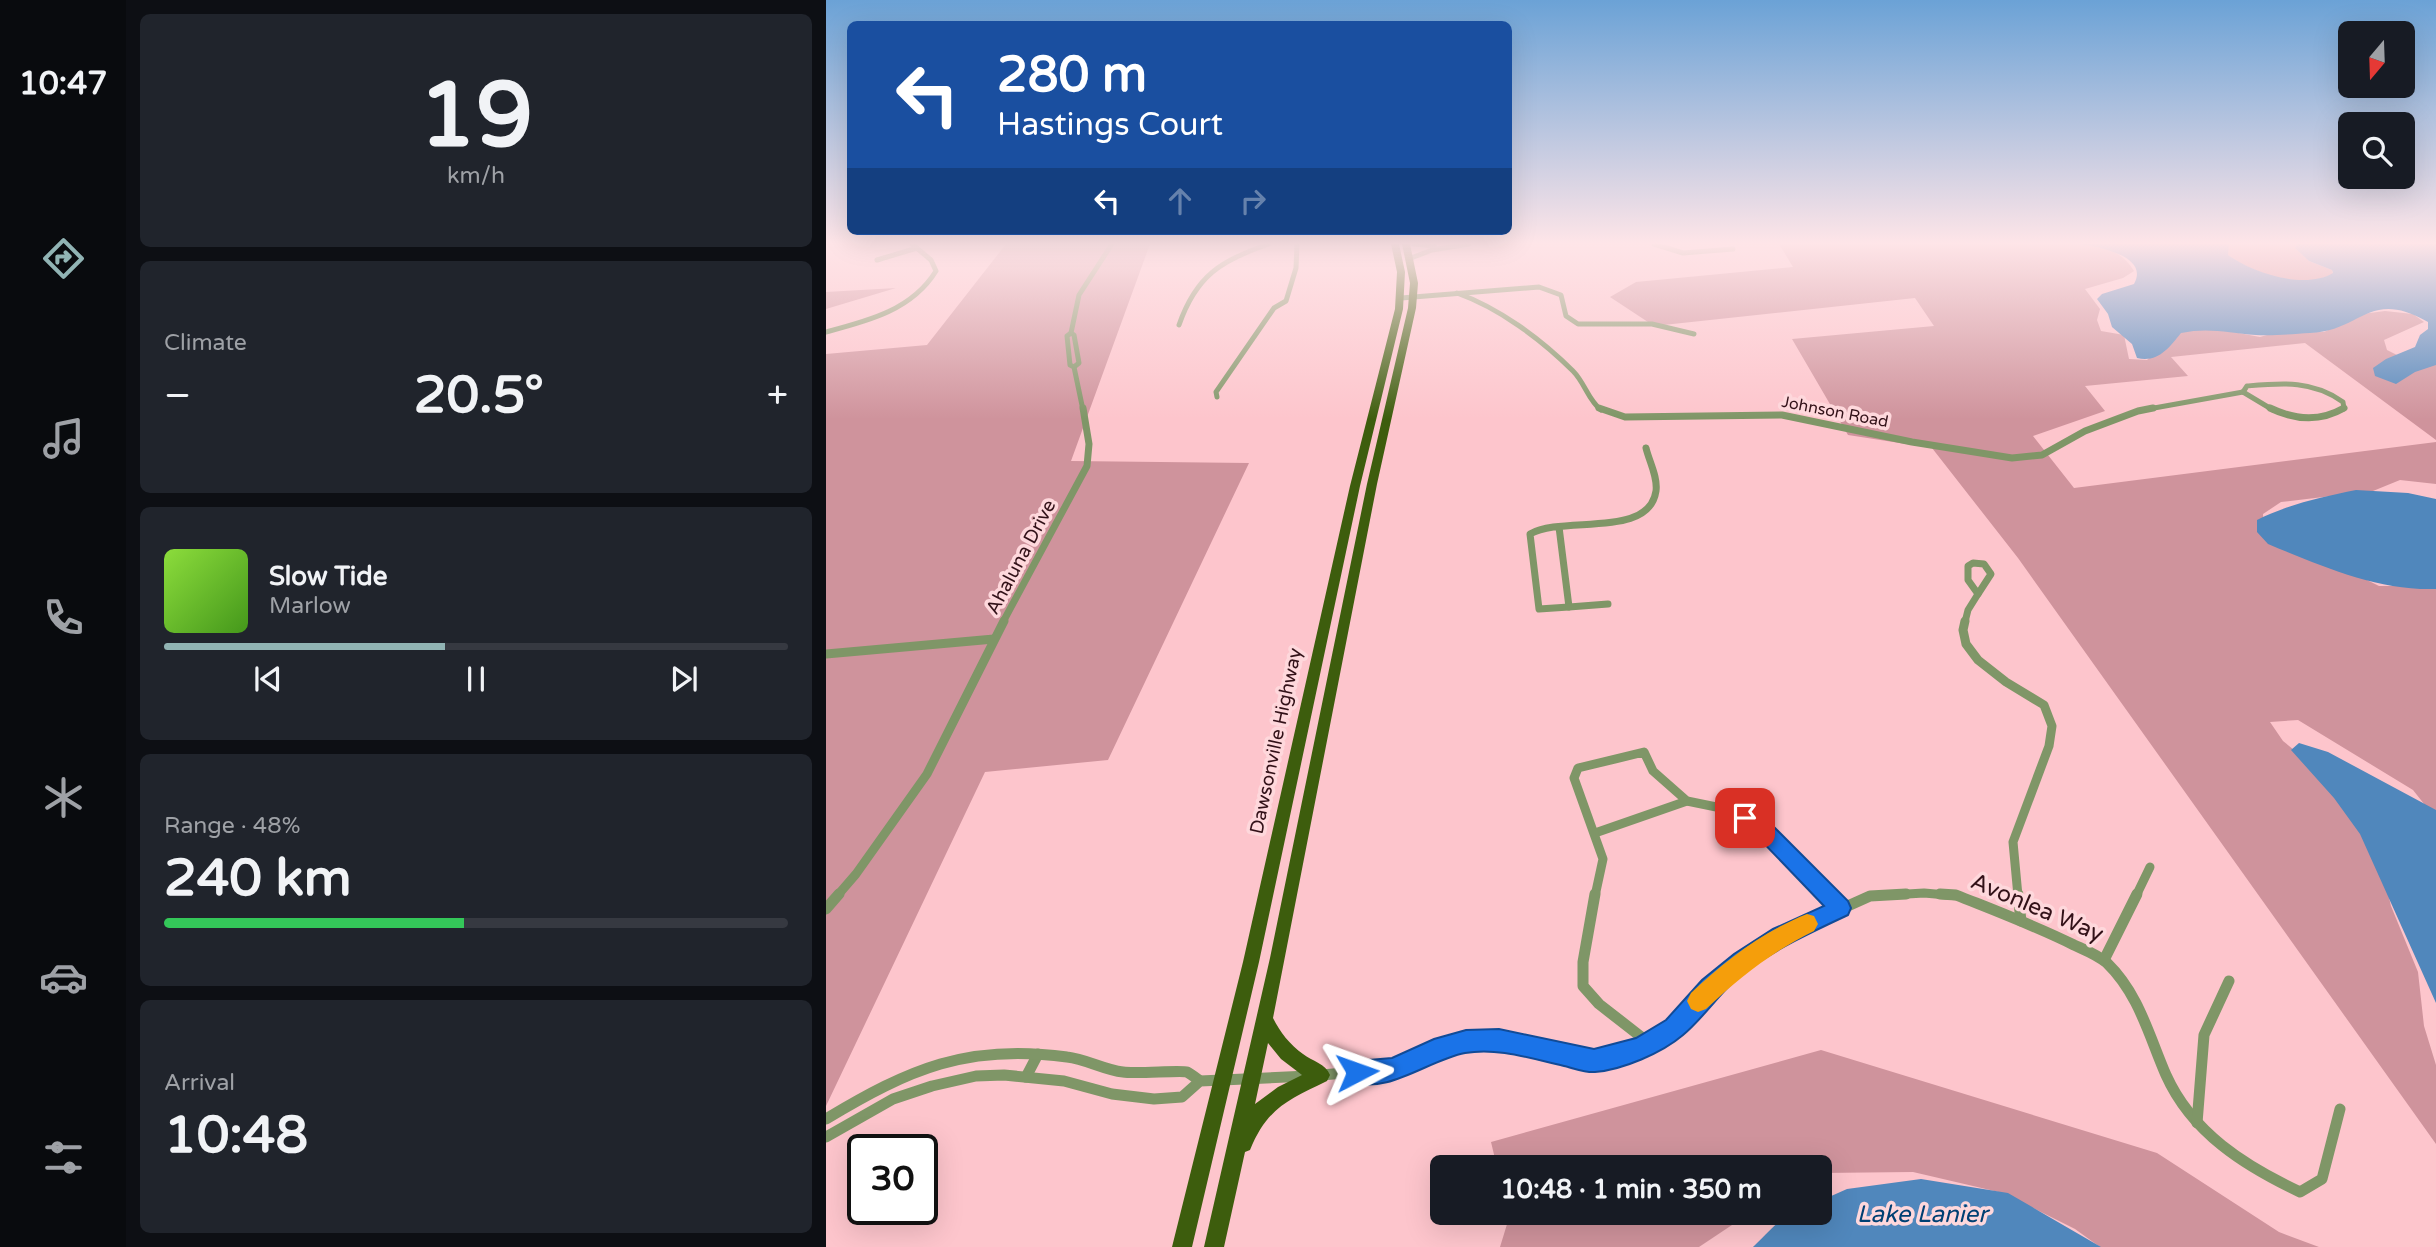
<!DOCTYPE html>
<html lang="en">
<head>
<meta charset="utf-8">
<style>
	body { margin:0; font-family:"Varela Round",sans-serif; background:#20242c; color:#f1f3f6; height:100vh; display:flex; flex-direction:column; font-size:26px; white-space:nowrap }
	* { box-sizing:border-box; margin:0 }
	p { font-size:23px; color:#9ea1a6 }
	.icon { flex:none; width:38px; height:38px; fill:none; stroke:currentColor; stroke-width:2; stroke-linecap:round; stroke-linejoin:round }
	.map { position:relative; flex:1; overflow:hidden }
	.details { display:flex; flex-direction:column; gap:14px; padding:14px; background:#0d0f14; width:700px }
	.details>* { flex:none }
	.guide { position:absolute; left:21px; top:21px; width:665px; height:214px; border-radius:10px; box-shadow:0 7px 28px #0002; background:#1a4fa0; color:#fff; overflow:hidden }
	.needle { width:46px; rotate:199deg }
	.tools { position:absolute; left:1512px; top:21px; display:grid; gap:14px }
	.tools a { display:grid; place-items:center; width:77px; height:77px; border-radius:10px; background:#171b24; box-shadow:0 7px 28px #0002; font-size:35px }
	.speed { position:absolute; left:21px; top:1134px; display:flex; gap:14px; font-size:35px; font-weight:700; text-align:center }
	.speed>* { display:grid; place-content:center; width:91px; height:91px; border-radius:50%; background:#171b24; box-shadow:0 7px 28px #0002; line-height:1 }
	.speed .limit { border:4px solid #111; border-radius:10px; background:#fff; color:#111 }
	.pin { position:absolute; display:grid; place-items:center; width:60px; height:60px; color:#fff; margin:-30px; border-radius:14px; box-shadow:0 4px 10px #0006 }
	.me { position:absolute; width:77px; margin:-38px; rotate:86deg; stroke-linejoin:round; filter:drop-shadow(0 0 5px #0008) }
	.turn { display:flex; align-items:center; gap:24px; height:147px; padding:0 35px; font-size:32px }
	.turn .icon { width:91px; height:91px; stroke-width:2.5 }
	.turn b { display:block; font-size:49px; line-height:60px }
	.lanes { display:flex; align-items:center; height:66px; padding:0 35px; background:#0003; justify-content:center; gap:35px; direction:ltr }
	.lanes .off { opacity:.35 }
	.big { font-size:52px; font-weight:700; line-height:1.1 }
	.details .widget { flex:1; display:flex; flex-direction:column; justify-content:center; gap:10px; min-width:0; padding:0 24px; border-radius:10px; background:#20242c }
	.details .dial { align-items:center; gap:0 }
	.dial b { font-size:91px; line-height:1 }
	.song { display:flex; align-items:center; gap:21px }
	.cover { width:84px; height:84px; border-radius:10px; background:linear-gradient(135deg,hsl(90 70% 55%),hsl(100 70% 35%)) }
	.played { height:7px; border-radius:4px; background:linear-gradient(90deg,#91b4b4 45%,#363941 45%) }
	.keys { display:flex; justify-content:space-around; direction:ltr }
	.heat { display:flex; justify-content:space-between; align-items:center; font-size:38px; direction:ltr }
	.charge { height:10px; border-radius:5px; background:linear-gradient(90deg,#34c759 48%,#363941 0) }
	.trip { position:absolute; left:604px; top:1155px; width:402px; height:70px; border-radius:10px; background:#171b24; box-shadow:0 7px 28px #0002; font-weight:700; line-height:70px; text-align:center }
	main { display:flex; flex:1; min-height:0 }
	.menu { display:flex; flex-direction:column; width:126px; justify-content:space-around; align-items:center; background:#090b0e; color:#9ea1a6 }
	.menu .icon { width:49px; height:49px }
	.menu .active { color:#91b4b4 }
	.menu b { font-size:32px; color:#f1f3f6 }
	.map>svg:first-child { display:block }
</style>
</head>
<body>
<main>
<nav class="menu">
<b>10:47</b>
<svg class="icon active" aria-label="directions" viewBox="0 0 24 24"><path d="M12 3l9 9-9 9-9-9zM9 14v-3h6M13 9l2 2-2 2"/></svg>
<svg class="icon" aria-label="music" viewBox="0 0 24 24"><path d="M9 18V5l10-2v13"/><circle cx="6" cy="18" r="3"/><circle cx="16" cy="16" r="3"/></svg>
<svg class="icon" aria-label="phone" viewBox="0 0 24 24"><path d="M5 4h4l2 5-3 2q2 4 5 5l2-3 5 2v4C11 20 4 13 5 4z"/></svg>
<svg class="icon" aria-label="climate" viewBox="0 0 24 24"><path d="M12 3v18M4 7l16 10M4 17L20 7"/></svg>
<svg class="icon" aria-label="car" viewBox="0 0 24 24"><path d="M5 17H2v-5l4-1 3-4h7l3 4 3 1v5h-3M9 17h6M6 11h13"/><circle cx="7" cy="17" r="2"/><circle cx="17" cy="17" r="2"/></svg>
<svg class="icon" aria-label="filters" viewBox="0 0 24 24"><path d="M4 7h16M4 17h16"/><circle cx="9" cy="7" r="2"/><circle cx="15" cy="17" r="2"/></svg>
</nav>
<section class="details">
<div class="widget dial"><b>19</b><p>km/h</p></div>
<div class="widget"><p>Climate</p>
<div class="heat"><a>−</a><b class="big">20.5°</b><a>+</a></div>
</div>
<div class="widget">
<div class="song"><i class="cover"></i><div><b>Slow Tide</b><p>Marlow</p></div></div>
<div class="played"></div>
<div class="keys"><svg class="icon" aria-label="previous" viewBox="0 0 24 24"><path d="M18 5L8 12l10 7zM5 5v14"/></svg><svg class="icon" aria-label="pause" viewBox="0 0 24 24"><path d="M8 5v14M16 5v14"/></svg><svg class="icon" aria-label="next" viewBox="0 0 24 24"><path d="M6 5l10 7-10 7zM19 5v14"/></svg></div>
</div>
<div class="widget"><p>Range · 48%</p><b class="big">240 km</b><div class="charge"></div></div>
<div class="widget"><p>Arrival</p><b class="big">10:48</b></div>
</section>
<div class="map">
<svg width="1610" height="1247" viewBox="0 0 1610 1247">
	<rect width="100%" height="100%" fill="#fdc5cc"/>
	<g fill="#cf939c">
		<path d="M180,244H324L245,461L423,463L282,760L159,772L0,1106V354L101,345Z"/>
		<path d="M953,244H1262C1283,248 1297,253 1308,271L1297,278L1259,289L1274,309L1271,320L1275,331L1298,335L1303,359L1321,360L1349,333L1367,327L1386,328L1434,337L1448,333L1498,332L1536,314L1559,311L1587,314L1598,322L1558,340L1561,350L1577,358L1610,361V440L1479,343L1345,357L1362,376L1259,386L1279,411L1207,436L1248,488L1610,442V484L1574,480L1547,491L1455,502L1437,514L1438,536L1521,570L1553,586H1610V819L1587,790L1472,720L1444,722L1457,741L1511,785L1549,840L1565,906L1592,972L1598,1026L1610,1065V1144L1192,558L1106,448L1022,435L966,339L1108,326L1089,298L828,326L784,297L810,282L967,267Z"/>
		<path d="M1403,244H1471L1470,248L1483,261L1506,270L1507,274C1477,290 1428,274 1402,255Z"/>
		<path d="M70,288L0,309V292Z"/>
		<path d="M995,1050L1331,1153L1453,1232L1493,1247H1274L1249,1229L1177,1193L1087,1172L994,1173V1167H671L665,1142Z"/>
		<path d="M680,1213H924L873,1247H674L682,1221Z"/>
	</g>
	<g fill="#5087bc">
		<path d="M1252,244H1403L1402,255C1427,273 1479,290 1507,273L1506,270L1483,261L1469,248L1471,244H1610V365L1589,372L1570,384L1549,376L1547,368L1560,359L1589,347L1594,335L1602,329V322C1543,288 1536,331 1484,333C1468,334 1446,336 1430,335C1403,333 1382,327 1355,333C1343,348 1332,363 1311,358L1306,344L1286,327L1282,314L1271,299L1276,294L1308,284C1324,256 1271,246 1252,244Z"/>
		<path d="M1530,490L1582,493L1610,499V589C1552,591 1495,566 1442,544L1431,532V520C1463,504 1496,497 1530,490Z"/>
		<path d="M1473,743L1502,752L1610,810V1003L1534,834L1508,798L1465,750Z"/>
		<path d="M1095,1179L1182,1193L1275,1247H927C955,1221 953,1213 994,1213V1201L1021,1189Z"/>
	</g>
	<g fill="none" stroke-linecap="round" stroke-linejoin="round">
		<g stroke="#7f9667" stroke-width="5">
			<path d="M588,244L608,246"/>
			<path d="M828,244L857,253L907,249"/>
			<path d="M585,258L606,250L643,244"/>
			<path d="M51,260L91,248"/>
			<path d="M631,293C673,308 715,339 747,371C759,383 762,400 775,410"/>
			<path d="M575,298L713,287L735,295L740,316L752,324H826L868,334"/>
			<path d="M353,325C370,276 395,260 443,244"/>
			<path d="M0,332C42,321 86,310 110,271L105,260L86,244"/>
			<path d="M245,333L248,335L253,363L248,367"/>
			<path d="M1417,392L1447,410"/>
			<path d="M1417,392L1421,386C1456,383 1487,380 1517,402L1518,409L1515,410"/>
			<path d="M391,397L390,392L448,308L460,301L470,268L471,244"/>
			<path d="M257,410L248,367L244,365L241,336L245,333L253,295L286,244"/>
			<path d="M1317,410L1417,392"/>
		</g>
		<g stroke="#7f9667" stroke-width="7">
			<path d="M773,408L799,417L956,415L1086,442L1186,458L1216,455L1259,431L1312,411L1327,408"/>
			<path d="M1444,408C1469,420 1494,422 1518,408"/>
			<path d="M733,527L743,607L713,609L704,534C737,515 823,539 830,491C832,477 823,461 820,448"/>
			<path d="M1147,563L1158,564L1165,574L1152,594L1142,580V566Z"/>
			<path d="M743,607L782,604"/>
			<path d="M177,622L261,466L263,444L257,408"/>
			<path d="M1139,622L1142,610L1152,594"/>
		</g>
		<g stroke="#7f9667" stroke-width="9">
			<path d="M1139,621L1137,630L1140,644L1152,660L1180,682L1218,705L1226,726L1223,746L1187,842L1192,896"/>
			<path d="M0,654L168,639"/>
			<path d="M769,833L861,801"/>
			<path d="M11,896L30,874L101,774L178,621"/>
			<path d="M769,896L777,859L748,778L752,768L818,752L827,771L861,801L905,810L934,826L1002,896"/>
			<path d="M1048,896L1098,893L1132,896"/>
			<path d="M1310,896L1324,867"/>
		</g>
		<g stroke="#7f9667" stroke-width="11">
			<path d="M769,894L757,962V986L773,1004L823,1043"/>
			<path d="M1000,894L1014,908"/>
			<path d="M1114,894L1130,895C1170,911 1210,926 1248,945C1259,950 1272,955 1281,963C1313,994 1323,1036 1340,1075C1366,1133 1419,1166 1474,1192L1496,1179L1514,1109"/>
			<path d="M1192,894L1195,921"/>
			<path d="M0,909L13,894"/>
			<path d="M1278,960L1311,894"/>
			<path d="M495,1075L567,1069L608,1051L640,1042L673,1040L768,1061L815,1048L848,1028L884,988L915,961L955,936L1044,896L1080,894"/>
			<path d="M200,1077L212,1054"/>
			<path d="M0,1119C83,1069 142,1043 241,1057C260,1059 278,1070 297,1072C310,1074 355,1070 361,1072C365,1074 370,1078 374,1081"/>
			<path d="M1371,1123L1378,1035L1403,981"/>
			<path d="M0,1137L67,1099L106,1086L150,1076L178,1075L238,1081L286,1094L328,1099L356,1097L374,1081L482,1076"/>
		</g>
		<g fill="#3d5d0d" fill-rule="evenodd">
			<path d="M565,244H573L579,272L577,309L534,486L433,962L366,1247H346L417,962L524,486L569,309L571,272Z"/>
			<path d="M576,244H584L592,283L590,308L551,484L447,1018C454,1032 464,1045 477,1054C486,1061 500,1064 504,1075L501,1081C462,1100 441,1108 424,1150L419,1152L398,1247H378L444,958L541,484L582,308L584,283ZM442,1043L455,1059L476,1075L452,1087L429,1104Z"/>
		</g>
	</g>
	<linearGradient id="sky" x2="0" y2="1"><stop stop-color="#6ba2d6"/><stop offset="0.58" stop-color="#fee5e8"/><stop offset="1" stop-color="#fee5e8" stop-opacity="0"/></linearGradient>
	<rect width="1610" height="419" fill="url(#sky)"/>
	<path fill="#1a73e8" stroke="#114b97" stroke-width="2" d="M919,810L941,820L1022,901L1025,908L1022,915C988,931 955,946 924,968C896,988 881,1015 857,1035C836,1053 796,1070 769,1072C760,1073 747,1068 738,1066C706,1059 672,1047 639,1053C602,1060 561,1096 523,1081L519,1072L523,1064L531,1061L566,1058L608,1039L640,1030L673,1029L768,1049L810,1038L840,1020L876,980L908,954L947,929L998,906L927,832L913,824L910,818L913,812Z"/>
	<path fill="#f59e0b" d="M981,914L988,916L992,924L988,931C947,951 914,977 880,1009L872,1012L865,1009L861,1001L865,993C900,960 936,932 981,914Z"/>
	<g text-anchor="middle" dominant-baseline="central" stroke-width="7" stroke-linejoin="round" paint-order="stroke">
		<g font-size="16" fill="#321118" stroke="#fed8dc">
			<text transform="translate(1009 412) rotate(11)">Johnson Road</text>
		</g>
		<g font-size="19" fill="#321118" stroke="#fed8dc">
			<text transform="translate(195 557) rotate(-62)">Ahaluna Drive</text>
			<text transform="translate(450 741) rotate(-78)">Dawsonville Highway</text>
		</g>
		<g font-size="23" fill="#321118" stroke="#fed8dc">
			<text transform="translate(1211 908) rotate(23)">Avonlea Way</text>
		</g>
		<g font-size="24" font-style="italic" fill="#004073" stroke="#fed8dc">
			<text x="1096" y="1214">Lake Lanier</text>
		</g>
	</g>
</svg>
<div class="tools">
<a><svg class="needle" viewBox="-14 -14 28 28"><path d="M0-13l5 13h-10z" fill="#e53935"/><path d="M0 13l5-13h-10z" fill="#9ea1a6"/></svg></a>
<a><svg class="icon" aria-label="search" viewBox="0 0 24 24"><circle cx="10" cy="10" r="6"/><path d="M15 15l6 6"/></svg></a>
</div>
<div class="speed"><div class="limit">30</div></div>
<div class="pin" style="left:919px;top:818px;background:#d93025"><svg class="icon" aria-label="arrive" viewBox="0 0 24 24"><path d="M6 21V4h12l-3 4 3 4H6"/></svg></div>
<svg class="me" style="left:531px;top:1072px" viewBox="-20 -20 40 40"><path d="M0-17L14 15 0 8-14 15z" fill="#1a73e8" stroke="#fff" stroke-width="4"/></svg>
<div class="trip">10:48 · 1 min · 350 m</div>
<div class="guide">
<div class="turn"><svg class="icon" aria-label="left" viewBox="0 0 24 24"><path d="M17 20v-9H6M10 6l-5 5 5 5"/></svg><div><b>280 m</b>Hastings Court</div></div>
<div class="lanes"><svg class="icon" aria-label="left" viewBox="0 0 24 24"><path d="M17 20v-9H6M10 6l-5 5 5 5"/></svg><svg class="icon off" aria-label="ahead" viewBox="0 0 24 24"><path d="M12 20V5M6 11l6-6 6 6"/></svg><svg class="icon off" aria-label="right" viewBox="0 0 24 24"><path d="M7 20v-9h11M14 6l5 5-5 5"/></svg></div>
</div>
</div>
</main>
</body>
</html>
